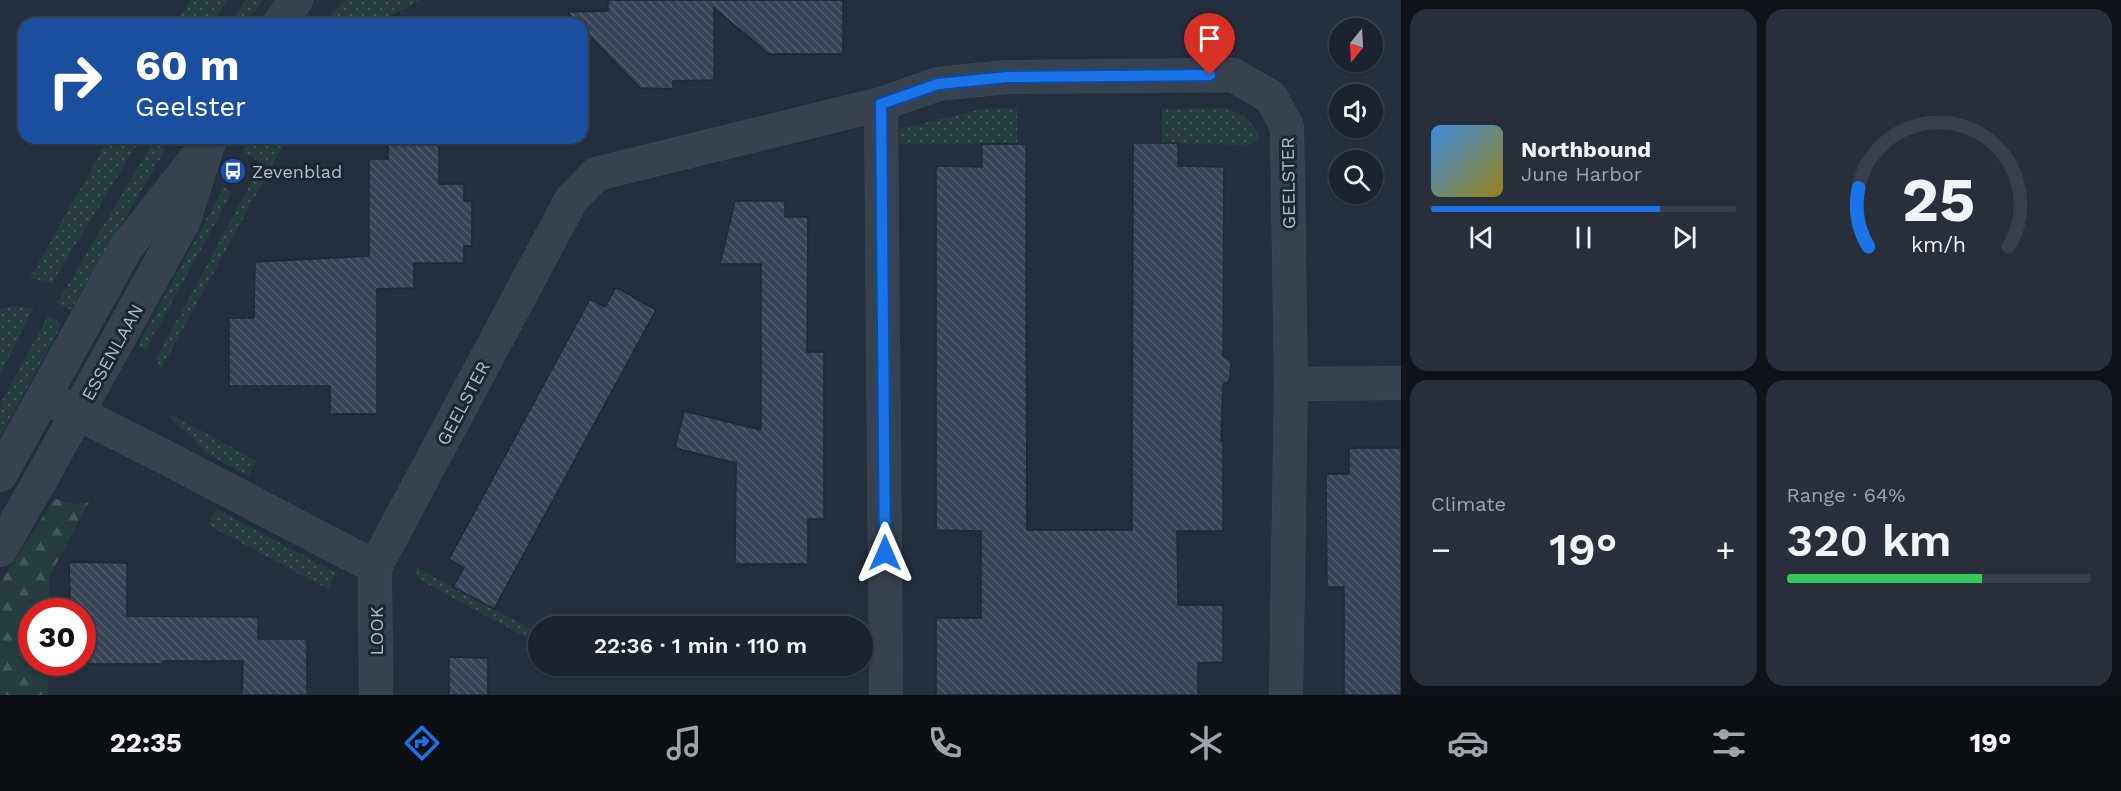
<!DOCTYPE html>
<html lang="en">
<head>
<meta charset="utf-8">
<style>
	body { margin:0; font-family:"Work Sans",sans-serif; background:#282f3a; color:#f1f3f6; height:100vh; display:flex; flex-direction:column; font-size:22px; white-space:nowrap }
	* { box-sizing:border-box; margin:0 }
	p { font-size:20px; color:#a0a4aa }
	.icon { flex:none; width:33px; height:33px; fill:none; stroke:currentColor; stroke-width:2; stroke-linecap:round; stroke-linejoin:round }
	.map { position:relative; flex:1; overflow:hidden }
	.sheet { display:flex; flex-direction:column; gap:9px; padding:9px; background:#0f1319; width:720px }
	.sheet>* { flex:none }
	.hud { position:absolute; left:18px; top:18px; width:570px; height:126px; border-radius:18px; box-shadow:0 2px 4px #0004,0 0 0 2px #39404a; background:#1a4fa0; color:#fff; overflow:hidden }
	.needle { width:39px; rotate:198deg }
	.fabs { position:absolute; left:1329px; top:18px; display:grid; gap:12px }
	.fabs a { display:grid; place-items:center; width:54px; height:54px; border-radius:50%; background:#1b232e; box-shadow:0 2px 4px #0004,0 0 0 2px #39404a; font-size:30px }
	.speed { position:absolute; left:18px; top:598px; display:flex; gap:12px; font-size:30px; font-weight:700; text-align:center }
	.speed>* { display:grid; place-content:center; width:78px; height:78px; border-radius:50%; background:#1b232e; box-shadow:0 2px 4px #0004,0 0 0 2px #39404a; line-height:1 }
	.speed .limit { border:9px solid #d22; background:#fff; color:#111 }
	.pin { position:absolute; display:grid; place-items:center; width:51px; height:51px; color:#fff; margin:-62px -26px; border-radius:50% 50% 50% 0; rotate:-45deg; box-shadow:0 0 6px #0007 }
	.pin .icon { rotate:45deg }
	.me { position:absolute; width:66px; margin:-33px; rotate:0deg; stroke-linejoin:round; filter:drop-shadow(0 0 4px #0008) }
	.turn { display:flex; align-items:center; gap:21px; height:126px; padding:0 18px; font-size:27px }
	.turn .icon { width:78px; height:78px; stroke-width:2.5 }
	.turn b { display:block; font-size:42px; line-height:51px }
	.big { font-size:45px; font-weight:600; line-height:1.1 }
	.sheet .card { flex:1; display:flex; flex-direction:column; justify-content:center; gap:9px; min-width:0; padding:0 21px; border-radius:18px; background:#282f3a }
	.sheet .dial { align-items:center; gap:0 }
	.dial svg { height:156px; overflow:visible; fill:none; stroke:#39404a; stroke-width:7; stroke-linecap:round; text-anchor:middle }
	.dial text { fill:#f1f3f6; stroke:none }
	.song { display:flex; align-items:center; gap:18px }
	.cover { width:72px; height:72px; border-radius:9px; background:linear-gradient(135deg,hsl(210 70% 55%),hsl(50 70% 35%)) }
	.played { height:6px; border-radius:3px; background:linear-gradient(90deg,#1a73e8 75%,#39404a 75%) }
	.keys { display:flex; justify-content:space-around; direction:ltr }
	.heat { display:flex; justify-content:space-between; align-items:center; font-size:33px; direction:ltr }
	.charge { height:9px; border-radius:4px; background:linear-gradient(90deg,#34c759 64%,#39404a 0) }
	.sheet .tiles { flex:1; display:grid; gap:9px; grid-template-columns:repeat(2,1fr) }
	.trip { position:absolute; left:528px; top:616px; width:345px; height:60px; border-radius:30px; background:#1b232e; box-shadow:0 2px 4px #0004,0 0 0 2px #39404a; font-weight:600; line-height:60px; text-align:center }
	.tabs { display:flex; height:96px; justify-content:space-around; align-items:center; background:#0b0e12; color:#a0a4aa }
	.tabs .icon { width:42px; height:42px }
	.tabs .on { color:#1a73e8 }
	.tabs b { font-size:27px; color:#f1f3f6 }
	main { display:flex; flex:1; min-height:0 }
	.map>svg:first-child { display:block }
</style>
</head>
<body>
<main>
<div class="map">
<svg width="1401" height="695" viewBox="0 0 1401 695">
	<defs>
		<pattern id="grass-dots" width="8" height="8" patternUnits="userSpaceOnUse" patternTransform="scale(1.5)"><rect width="8" height="8" fill="#263c3f"/><path d="M2 2h.1M6 6h.1" fill="none" stroke="#435659" stroke-width="1.8" stroke-linecap="round"/></pattern>
		<pattern id="forest-firs" width="22" height="20" patternUnits="userSpaceOnUse" patternTransform="scale(1.5)"><rect width="22" height="20" fill="#263c3f"/><path d="M5 1l3.5 6h-7zM16 11l3.5 6h-7z" fill="#435659"/></pattern>
		<pattern id="building-back-hatch" width="6" height="6" patternUnits="userSpaceOnUse" patternTransform="scale(1.5)"><rect width="6" height="6" fill="#364354"/><path d="M-1 5l2 2M0 0l6 6M5-1l2 2" fill="none" stroke="#515c6b"/></pattern>
	</defs>
	<rect width="100%" height="100%" fill="#242f3e"/>
	<g fill="url(#grass-dots)">
		<path d="M191,0H228L211,24H174Z"/>
		<path d="M246,0H264L245,24H229Z"/>
		<path d="M345,0H421L374,24H321Z"/>
		<path d="M986,108H1017V144H899L900,129Z"/>
		<path d="M1225,108C1242,114 1253,120 1259,138L1250,145L1162,143V109Z"/>
		<path d="M109,138H141L52,283L30,278Z"/>
		<path d="M250,138H287L161,369L156,359L262,163L242,152Z"/>
		<path d="M153,142L165,150L71,310L57,303Z"/>
		<path d="M224,187L232,192L146,350L138,345Z"/>
		<path d="M18,306L33,309L0,374V309Z"/>
		<path d="M48,316L62,324L0,437V404Z"/>
		<path d="M170,414L257,461L248,476L206,453L193,438L173,421Z"/>
		<path d="M217,509L336,573L328,589L208,525Z"/>
		<path d="M416,567L538,633V644L422,581L417,576Z"/>
	</g>
	<path fill="url(#forest-firs)" d="M55,498C67,504 75,505 89,502L49,577V612H32V663H48V695H0V583Z"/>
	<g fill="url(#building-back-hatch)" stroke="#1f2835" stroke-width="1.5">
		<path d="M608,0H843V54H769L714,8V80L673,81V89L640,88L582,28V24H579L567,12L608,11Z"/>
		<path d="M388,138H439V184H464V201H472V246H464V263H414V288L377,289V414H330V386H229V318H254L255,262L369,256V159H388Z"/>
		<path d="M1133,143H1178V166L1224,167L1223,356L1231,361L1230,380L1223,385L1221,441H1223V531H1177L1178,605H1223V662L1198,663V695H936V618H981V531L936,530V166L982,167V144H1026L1027,530H1132Z"/>
		<path d="M735,201H785V217H808L807,352H824V519H808V564H735L736,463L675,448L684,411L761,430V264H720Z"/>
		<path d="M616,287L656,310L494,609L453,587L464,568L449,559L590,299L605,307Z"/>
		<path d="M1349,448H1401V695H1344V587H1327L1326,474H1349Z"/>
		<path d="M69,562L127,563V616L258,617V639H307V695H242L243,661H163V664H70L82,663V612H70Z"/>
		<path d="M449,657L488,658V695H449Z"/>
	</g>
	<g fill="none" stroke-linecap="round" stroke-linejoin="round">
		<defs>
			<g id="minor">
				<path d="M881,104L886,695"/>
				<path d="M1291,384L1401,383"/>
				<path d="M44,396L159,454L375,567"/>
				<path d="M376,695L375,567L571,200L596,174L881,104L938,84L1007,77L1233,75L1271,97L1287,127L1291,384L1286,695"/>
			</g>
			<g id="tertiary">
				<path d="M279,24L296,0"/>
				<path d="M0,475L126,248L194,161"/>
				<path d="M0,550L41,479L183,222L210,138"/>
			</g>
		</defs>
		<use href="#minor" stroke="#414a57" stroke-width="34"/>
		<use href="#tertiary" stroke="#414a57" stroke-width="34"/>
		<use href="#minor" stroke="#38414e" stroke-width="33"/>
		<use href="#tertiary" stroke="#38414e" stroke-width="33"/>
	</g>
	<g fill="none" stroke-linecap="round" stroke-linejoin="round">
		<defs>
			<path id="route" d="M885,553L881,104L938,84L1007,77L1210,75"/>
		</defs>
		<use href="#route" stroke="#114b97" stroke-width="15"/>
		<use href="#route" stroke="#1a73e8" stroke-width="10"/>
	</g>
	<defs>
		<symbol id="bus-disc" viewBox="-11 -11 22 22"><circle r="9.5" fill="#1a4fb4" stroke="#1d2633"/><path d="M-5-6H5V4H4V6H2V4H-2V6H-4V4H-5ZM-3.5-4V0h7V-4ZM-3.5 1.2v1.5H-2V1.2ZM2 1.2v1.5H3.5V1.2Z" fill="#fff"/></symbol>
	</defs>
	<g fill-rule="evenodd">
		<use href="#bus-disc" x="218" y="156" width="30" height="30"/>
	</g>
	<g text-anchor="middle" dominant-baseline="central" stroke-width="6" stroke-linejoin="round" paint-order="stroke">
		<g font-size="18" fill="#b4bcc9" stroke="#1d2633" text-anchor="start">
			<text x="252" y="171">Zevenblad</text>
		</g>
		<g font-size="18" fill="#b4bcc9" stroke="#1d2633">
			<text transform="translate(1288 183) rotate(-91)">GEELSTER</text>
			<text transform="translate(112 352) rotate(-61)">ESSENLAAN</text>
			<text transform="translate(463 403) rotate(-62)">GEELSTER</text>
			<text transform="translate(376 631) rotate(-90)">LOOK</text>
		</g>
	</g>
</svg>
<div class="fabs">
<a><svg class="needle" viewBox="-14 -14 28 28"><path d="M0-13l5 13h-10z" fill="#e53935"/><path d="M0 13l5-13h-10z" fill="#a0a4aa"/></svg></a>
<a><svg class="icon" aria-label="sound" viewBox="0 0 24 24"><path d="M4 9h4l5-4v14l-5-4H4zM17 9q2 3 0 6"/></svg></a>
<a><svg class="icon" aria-label="search" viewBox="0 0 24 24"><circle cx="10" cy="10" r="6"/><path d="M15 15l6 6"/></svg></a>
</div>
<div class="speed"><div class="limit">30</div></div>
<div class="pin" style="left:1210px;top:75px;background:#d93025"><svg class="icon" aria-label="arrive" viewBox="0 0 24 24"><path d="M6 21V4h12l-3 4 3 4H6"/></svg></div>
<svg class="me" style="left:885px;top:553px" viewBox="-20 -20 40 40"><path d="M0-17L14 15 0 8-14 15z" fill="#1a73e8" stroke="#fff" stroke-width="4"/></svg>
<div class="trip">22:36 · 1 min · 110 m</div>
<div class="hud">
<div class="turn"><svg class="icon" aria-label="right" viewBox="0 0 24 24"><path d="M7 20v-9h11M14 6l5 5-5 5"/></svg><div><b>60 m</b>Geelster</div></div>
</div>
</div>
<section class="sheet">
<div class="tiles">
<div class="card">
<div class="song"><i class="cover"></i><div><b>Northbound</b><p>June Harbor</p></div></div>
<div class="played"></div>
<div class="keys"><svg class="icon" aria-label="previous" viewBox="0 0 24 24"><path d="M18 5L8 12l10 7zM5 5v14"/></svg><svg class="icon" aria-label="pause" viewBox="0 0 24 24"><path d="M8 5v14M16 5v14"/></svg><svg class="icon" aria-label="next" viewBox="0 0 24 24"><path d="M6 5l10 7-10 7zM19 5v14"/></svg></div>
</div>
<div class="card dial"><svg viewBox="0 0 100 80">
<path d="M14 69A42 42 0 1 1 86 69"/>
<path d="M14 69A42 42 0 0 1 9 39" stroke="#1a73e8"/>
<text x="50" y="56" font-size="32" font-weight="700">25</text>
<text x="50" y="72" font-size="11">km/h</text>
</svg></div>
<div class="card"><p>Climate</p>
<div class="heat"><a>−</a><b class="big">19°</b><a>+</a></div>
</div>
<div class="card"><p>Range · 64%</p><b class="big">320 km</b><div class="charge"></div></div>
</div>
</section>
</main>
<nav class="tabs">
<b>22:35</b>
<svg class="icon on" aria-label="directions" viewBox="0 0 24 24"><path d="M12 3l9 9-9 9-9-9zM9 14v-3h6M13 9l2 2-2 2"/></svg>
<svg class="icon" aria-label="music" viewBox="0 0 24 24"><path d="M9 18V5l10-2v13"/><circle cx="6" cy="18" r="3"/><circle cx="16" cy="16" r="3"/></svg>
<svg class="icon" aria-label="phone" viewBox="0 0 24 24"><path d="M5 4h4l2 5-3 2q2 4 5 5l2-3 5 2v4C11 20 4 13 5 4z"/></svg>
<svg class="icon" aria-label="climate" viewBox="0 0 24 24"><path d="M12 3v18M4 7l16 10M4 17L20 7"/></svg>
<svg class="icon" aria-label="car" viewBox="0 0 24 24"><path d="M5 17H2v-5l4-1 3-4h7l3 4 3 1v5h-3M9 17h6M6 11h13"/><circle cx="7" cy="17" r="2"/><circle cx="17" cy="17" r="2"/></svg>
<svg class="icon" aria-label="filters" viewBox="0 0 24 24"><path d="M4 7h16M4 17h16"/><circle cx="9" cy="7" r="2"/><circle cx="15" cy="17" r="2"/></svg>
<b>19°</b>
</nav>
</body>
</html>
